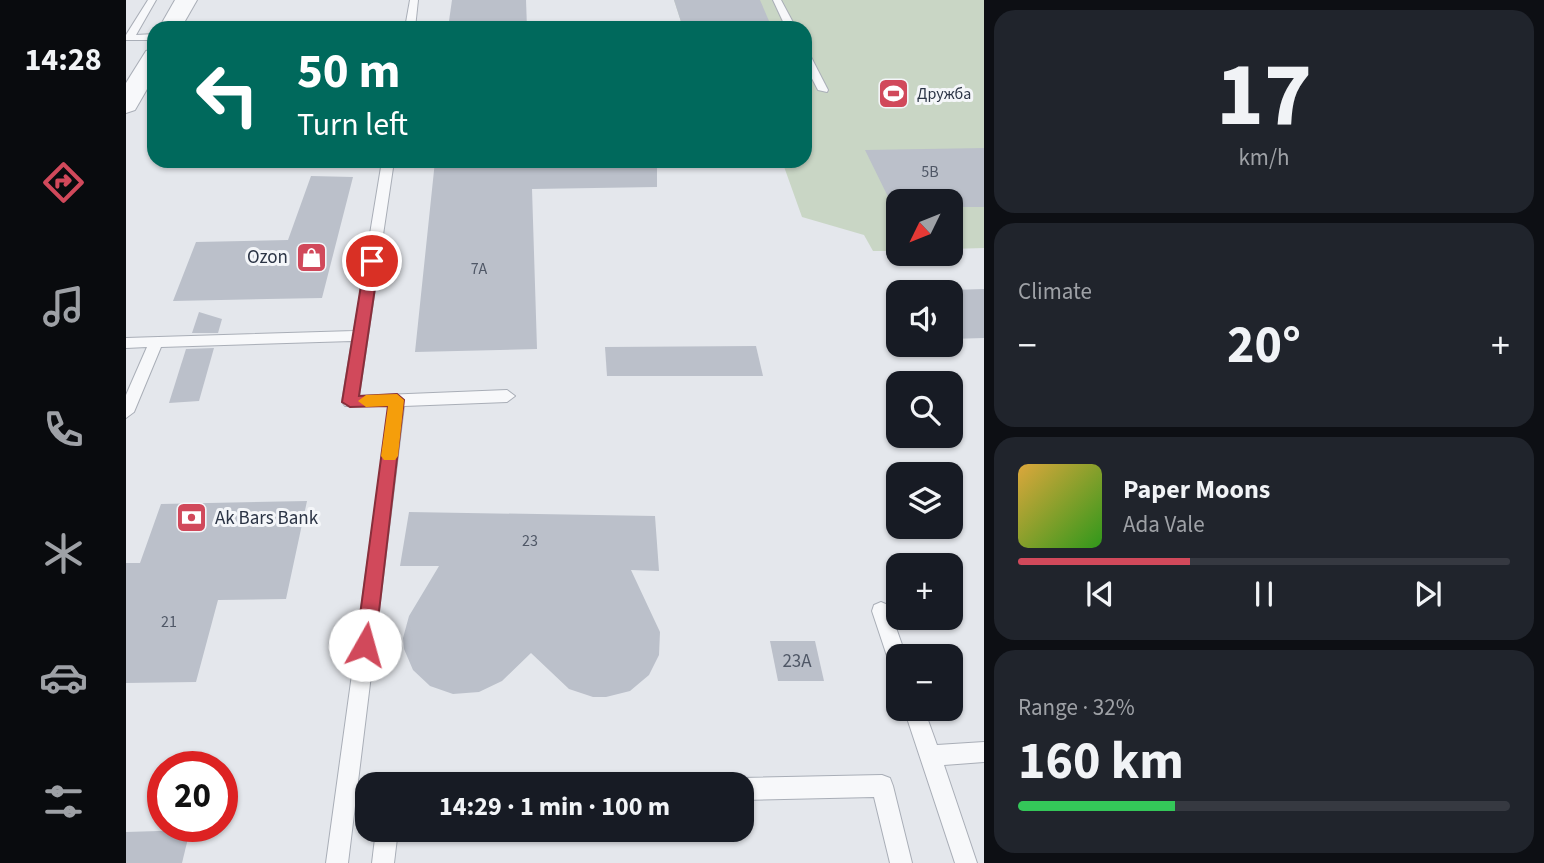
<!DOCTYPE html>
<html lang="en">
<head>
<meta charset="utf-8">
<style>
	body { margin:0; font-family:"Source Sans 3",sans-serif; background:#20242c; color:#f1f3f6; height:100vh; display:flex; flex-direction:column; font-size:26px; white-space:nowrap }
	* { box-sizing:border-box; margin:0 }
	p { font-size:23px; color:#9ea1a6 }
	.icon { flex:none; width:38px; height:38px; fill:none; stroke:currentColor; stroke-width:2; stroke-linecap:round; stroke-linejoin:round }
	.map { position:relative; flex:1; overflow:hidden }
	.panel { display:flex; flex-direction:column; gap:10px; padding:10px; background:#0d0f14; width:560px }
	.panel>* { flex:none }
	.hud { position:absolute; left:21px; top:21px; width:665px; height:147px; border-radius:21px; box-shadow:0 2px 5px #0004; background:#00695c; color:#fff; overflow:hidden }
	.needle { width:46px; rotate:227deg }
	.tools { position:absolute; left:760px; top:189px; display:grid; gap:14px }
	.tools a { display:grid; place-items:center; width:77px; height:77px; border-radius:14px; background:#171b24; box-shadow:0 2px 5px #0004; font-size:35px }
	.speed { position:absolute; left:21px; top:751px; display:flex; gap:14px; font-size:35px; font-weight:700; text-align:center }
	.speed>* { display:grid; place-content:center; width:91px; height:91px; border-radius:50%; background:#171b24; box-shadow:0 2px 5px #0004; line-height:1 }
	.speed .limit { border:10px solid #d22; background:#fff; color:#111 }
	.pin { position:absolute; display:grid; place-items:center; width:60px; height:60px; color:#fff; margin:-30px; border:4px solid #fff; border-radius:50%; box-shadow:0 2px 7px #0007 }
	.me { position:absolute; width:77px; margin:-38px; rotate:7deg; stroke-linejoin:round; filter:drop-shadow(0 0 5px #0008) }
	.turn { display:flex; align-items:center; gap:24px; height:147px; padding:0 35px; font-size:32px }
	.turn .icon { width:91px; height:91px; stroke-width:2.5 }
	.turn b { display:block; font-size:49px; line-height:60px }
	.big { font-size:52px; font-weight:700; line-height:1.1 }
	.panel .tile { flex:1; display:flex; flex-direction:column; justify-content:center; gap:10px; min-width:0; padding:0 24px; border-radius:21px; background:#20242c }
	.panel .dial { align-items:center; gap:0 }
	.dial b { font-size:91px; line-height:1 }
	.song { display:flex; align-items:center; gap:21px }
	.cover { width:84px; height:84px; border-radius:10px; background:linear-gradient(135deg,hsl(40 70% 55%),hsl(110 70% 35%)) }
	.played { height:7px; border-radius:4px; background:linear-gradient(90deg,#d1495b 35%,#363941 35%) }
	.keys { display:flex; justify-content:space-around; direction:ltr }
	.heat { display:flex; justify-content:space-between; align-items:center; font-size:38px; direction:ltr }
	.charge { height:10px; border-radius:5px; background:linear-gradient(90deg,#34c759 32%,#363941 0) }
	.trip { position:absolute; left:229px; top:772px; width:399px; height:70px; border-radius:21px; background:#171b24; box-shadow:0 2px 5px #0004; font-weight:700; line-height:70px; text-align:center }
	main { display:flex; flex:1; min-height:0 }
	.dock { display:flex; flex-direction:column; width:126px; justify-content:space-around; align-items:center; background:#090b0e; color:#9ea1a6 }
	.dock .icon { width:49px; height:49px }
	.dock .on { color:#d1495b }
	.dock b { font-size:32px; color:#f1f3f6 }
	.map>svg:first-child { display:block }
</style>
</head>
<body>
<main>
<nav class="dock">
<b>14:28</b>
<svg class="icon on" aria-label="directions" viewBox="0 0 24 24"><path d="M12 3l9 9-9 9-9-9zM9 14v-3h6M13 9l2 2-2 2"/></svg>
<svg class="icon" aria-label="music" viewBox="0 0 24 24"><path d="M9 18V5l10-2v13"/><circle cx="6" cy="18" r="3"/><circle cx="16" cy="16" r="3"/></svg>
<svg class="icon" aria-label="phone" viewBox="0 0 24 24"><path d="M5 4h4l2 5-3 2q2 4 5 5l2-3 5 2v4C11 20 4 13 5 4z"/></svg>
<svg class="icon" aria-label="climate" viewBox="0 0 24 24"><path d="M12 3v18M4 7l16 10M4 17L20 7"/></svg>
<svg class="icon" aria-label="car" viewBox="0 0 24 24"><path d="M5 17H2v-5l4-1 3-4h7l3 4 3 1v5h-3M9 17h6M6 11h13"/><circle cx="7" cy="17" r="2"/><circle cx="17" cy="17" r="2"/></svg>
<svg class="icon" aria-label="filters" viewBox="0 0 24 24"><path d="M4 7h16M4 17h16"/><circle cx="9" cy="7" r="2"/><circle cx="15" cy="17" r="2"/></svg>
</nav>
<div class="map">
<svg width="858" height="863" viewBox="0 0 858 863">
	<rect width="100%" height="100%" fill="#e4e7ec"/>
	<path fill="#c9d6c5" d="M548,0H858V248L824,249V201H772V251H747L738,235L676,217L656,161H679V28H557Z"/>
	<g fill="#bbc0ca">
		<path d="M326,0H400L401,28H322Z"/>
		<path d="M548,0H634L646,28H557Z"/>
		<path d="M858,148V207H824V201H772V209H768L739,150Z"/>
		<path d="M309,161H531V187L406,189L411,349L289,352Z"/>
		<path d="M185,176L227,177L196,298L47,301L70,242L162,240Z"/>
		<path d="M858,289V338L824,339V290Z"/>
		<path d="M73,312L96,319L92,333H66Z"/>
		<path d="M630,346L637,376H481L479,347Z"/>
		<path d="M88,348L73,401L43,403L60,349Z"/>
		<path d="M181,501L160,599L92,600L70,682L0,683V563H14L35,504Z"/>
		<path d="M283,512L529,516L533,571L505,570L534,632L533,655L523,675L504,691L480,697H467L443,689L405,653L376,681L353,692L327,694L304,686L287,670L278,649L277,638L283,616L313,566H274Z"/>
		<path d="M644,641H689L698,681H652Z"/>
		<path d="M64,830L56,863H0V832Z"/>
	</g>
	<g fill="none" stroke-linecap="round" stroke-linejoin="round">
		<defs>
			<g id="service">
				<path d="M22,0H30L10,35L28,34V40H0V35Z"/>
				<path d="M284,0H292L289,28H279Z"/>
				<path d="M647,0H655L670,28H660Z"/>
				<path d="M679,52L684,55L702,90L701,92L692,90L679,65Z"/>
				<path d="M256,161H268L233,396L381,390L389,396L381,402L278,406L222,863H200L263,406H219L216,402L226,341L35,347L8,412L0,418V395L21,347L0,348V338L228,331Z"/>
				<path d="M755,602L762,605L780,656H772V670L765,668L746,611L748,605Z"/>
				<path d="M778,709H798L811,745L858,742V762L818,765L851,863H829Z"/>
				<path d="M756,775L764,778L767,786L786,863H764L748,797L616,800V784H607L616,778Z"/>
				<path d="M250,830H272L268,863H246Z"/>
			</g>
			<g id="tertiary">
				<path d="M49,0H71L55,28H33Z"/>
				<path d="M28,49V77L9,110L0,113V83L20,51Z"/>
			</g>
		</defs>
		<use href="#service" stroke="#a9aeb7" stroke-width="2"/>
		<use href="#tertiary" stroke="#a9aeb7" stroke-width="2"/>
		<use href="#service" fill="#f7f8fa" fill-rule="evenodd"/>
		<use href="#tertiary" fill="#f7f8fa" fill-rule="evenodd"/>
	</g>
	<path fill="#d1495b" stroke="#882f3b" stroke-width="2" d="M246,257L253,261L233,396L271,394L278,400L249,645L246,652L239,654L232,652L230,645L262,406L224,407L216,402L239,261Z"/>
	<path fill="#f59e0b" d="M271,394L278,400L272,456L269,460H258L255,456L262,406L240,407L232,401L240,395Z"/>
	<defs>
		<symbol id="stadium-square" viewBox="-11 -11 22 22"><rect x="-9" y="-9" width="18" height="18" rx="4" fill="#d1495b" stroke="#f4f6f9"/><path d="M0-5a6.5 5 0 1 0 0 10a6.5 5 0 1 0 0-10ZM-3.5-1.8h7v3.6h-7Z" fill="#fff"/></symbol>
		<symbol id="shop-square" viewBox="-11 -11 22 22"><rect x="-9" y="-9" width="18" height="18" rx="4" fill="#d1495b" stroke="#f4f6f9"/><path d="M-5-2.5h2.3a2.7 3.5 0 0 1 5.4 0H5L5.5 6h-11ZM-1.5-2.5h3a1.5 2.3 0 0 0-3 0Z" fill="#fff"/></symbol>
		<symbol id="bank-square" viewBox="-11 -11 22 22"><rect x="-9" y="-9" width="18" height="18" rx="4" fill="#d1495b" stroke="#f4f6f9"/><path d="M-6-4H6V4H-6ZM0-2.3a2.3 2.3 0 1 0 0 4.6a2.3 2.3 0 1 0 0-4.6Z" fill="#fff"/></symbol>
	</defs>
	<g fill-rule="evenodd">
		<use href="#stadium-square" x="750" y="76" width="35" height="35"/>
		<use href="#shop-square" x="168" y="240" width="35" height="35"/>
		<use href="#bank-square" x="48" y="500" width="35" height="35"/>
	</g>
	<g text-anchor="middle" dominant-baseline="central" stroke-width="6" stroke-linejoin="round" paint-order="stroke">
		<g font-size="16" fill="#2b3445" stroke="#f4f6f9" text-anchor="start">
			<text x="791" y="94">Дружба</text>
		</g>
		<g font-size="16" fill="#4f5766">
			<text x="804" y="172">5В</text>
			<text x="353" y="269">7А</text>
			<text x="404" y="541">23</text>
			<text x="43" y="622">21</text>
		</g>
		<g font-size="19" fill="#2b3445" stroke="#f4f6f9" text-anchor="end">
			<text x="162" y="257">Ozon</text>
			<text x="89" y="518" text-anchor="start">Ak Bars Bank</text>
		</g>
		<g font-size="19" fill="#4f5766">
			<text x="671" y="661">23А</text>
		</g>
	</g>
</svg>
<div class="tools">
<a><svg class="needle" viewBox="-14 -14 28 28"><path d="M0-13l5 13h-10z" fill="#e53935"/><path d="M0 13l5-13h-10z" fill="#9ea1a6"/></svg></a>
<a><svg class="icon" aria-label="sound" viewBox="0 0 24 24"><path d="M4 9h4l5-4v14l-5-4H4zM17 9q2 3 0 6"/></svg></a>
<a><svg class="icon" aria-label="search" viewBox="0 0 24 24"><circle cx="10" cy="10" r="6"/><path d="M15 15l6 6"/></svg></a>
<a><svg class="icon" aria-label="layers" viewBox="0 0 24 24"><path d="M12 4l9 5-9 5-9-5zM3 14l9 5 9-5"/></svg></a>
<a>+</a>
<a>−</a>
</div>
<div class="speed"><div class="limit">20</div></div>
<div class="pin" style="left:246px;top:261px;background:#d93025"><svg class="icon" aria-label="arrive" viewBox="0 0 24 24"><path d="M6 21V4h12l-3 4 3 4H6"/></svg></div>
<svg class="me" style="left:239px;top:645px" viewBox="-20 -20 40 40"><circle r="19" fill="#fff"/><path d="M0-13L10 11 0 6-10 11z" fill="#d1495b"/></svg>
<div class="trip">14:29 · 1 min · 100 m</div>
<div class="hud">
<div class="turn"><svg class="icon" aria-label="left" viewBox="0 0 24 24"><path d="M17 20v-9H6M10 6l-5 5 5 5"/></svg><div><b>50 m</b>Turn left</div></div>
</div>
</div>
<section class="panel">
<div class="tile dial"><b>17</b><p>km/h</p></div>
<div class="tile"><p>Climate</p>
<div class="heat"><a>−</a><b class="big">20°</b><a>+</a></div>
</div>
<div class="tile">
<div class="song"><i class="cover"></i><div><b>Paper Moons</b><p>Ada Vale</p></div></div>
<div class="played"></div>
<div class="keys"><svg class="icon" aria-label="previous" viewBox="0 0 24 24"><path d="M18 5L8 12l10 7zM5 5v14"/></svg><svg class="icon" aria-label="pause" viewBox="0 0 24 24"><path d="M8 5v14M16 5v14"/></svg><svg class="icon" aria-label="next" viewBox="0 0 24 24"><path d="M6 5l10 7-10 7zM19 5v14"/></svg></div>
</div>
<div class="tile"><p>Range · 32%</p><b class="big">160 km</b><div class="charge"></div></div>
</section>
</main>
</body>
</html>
